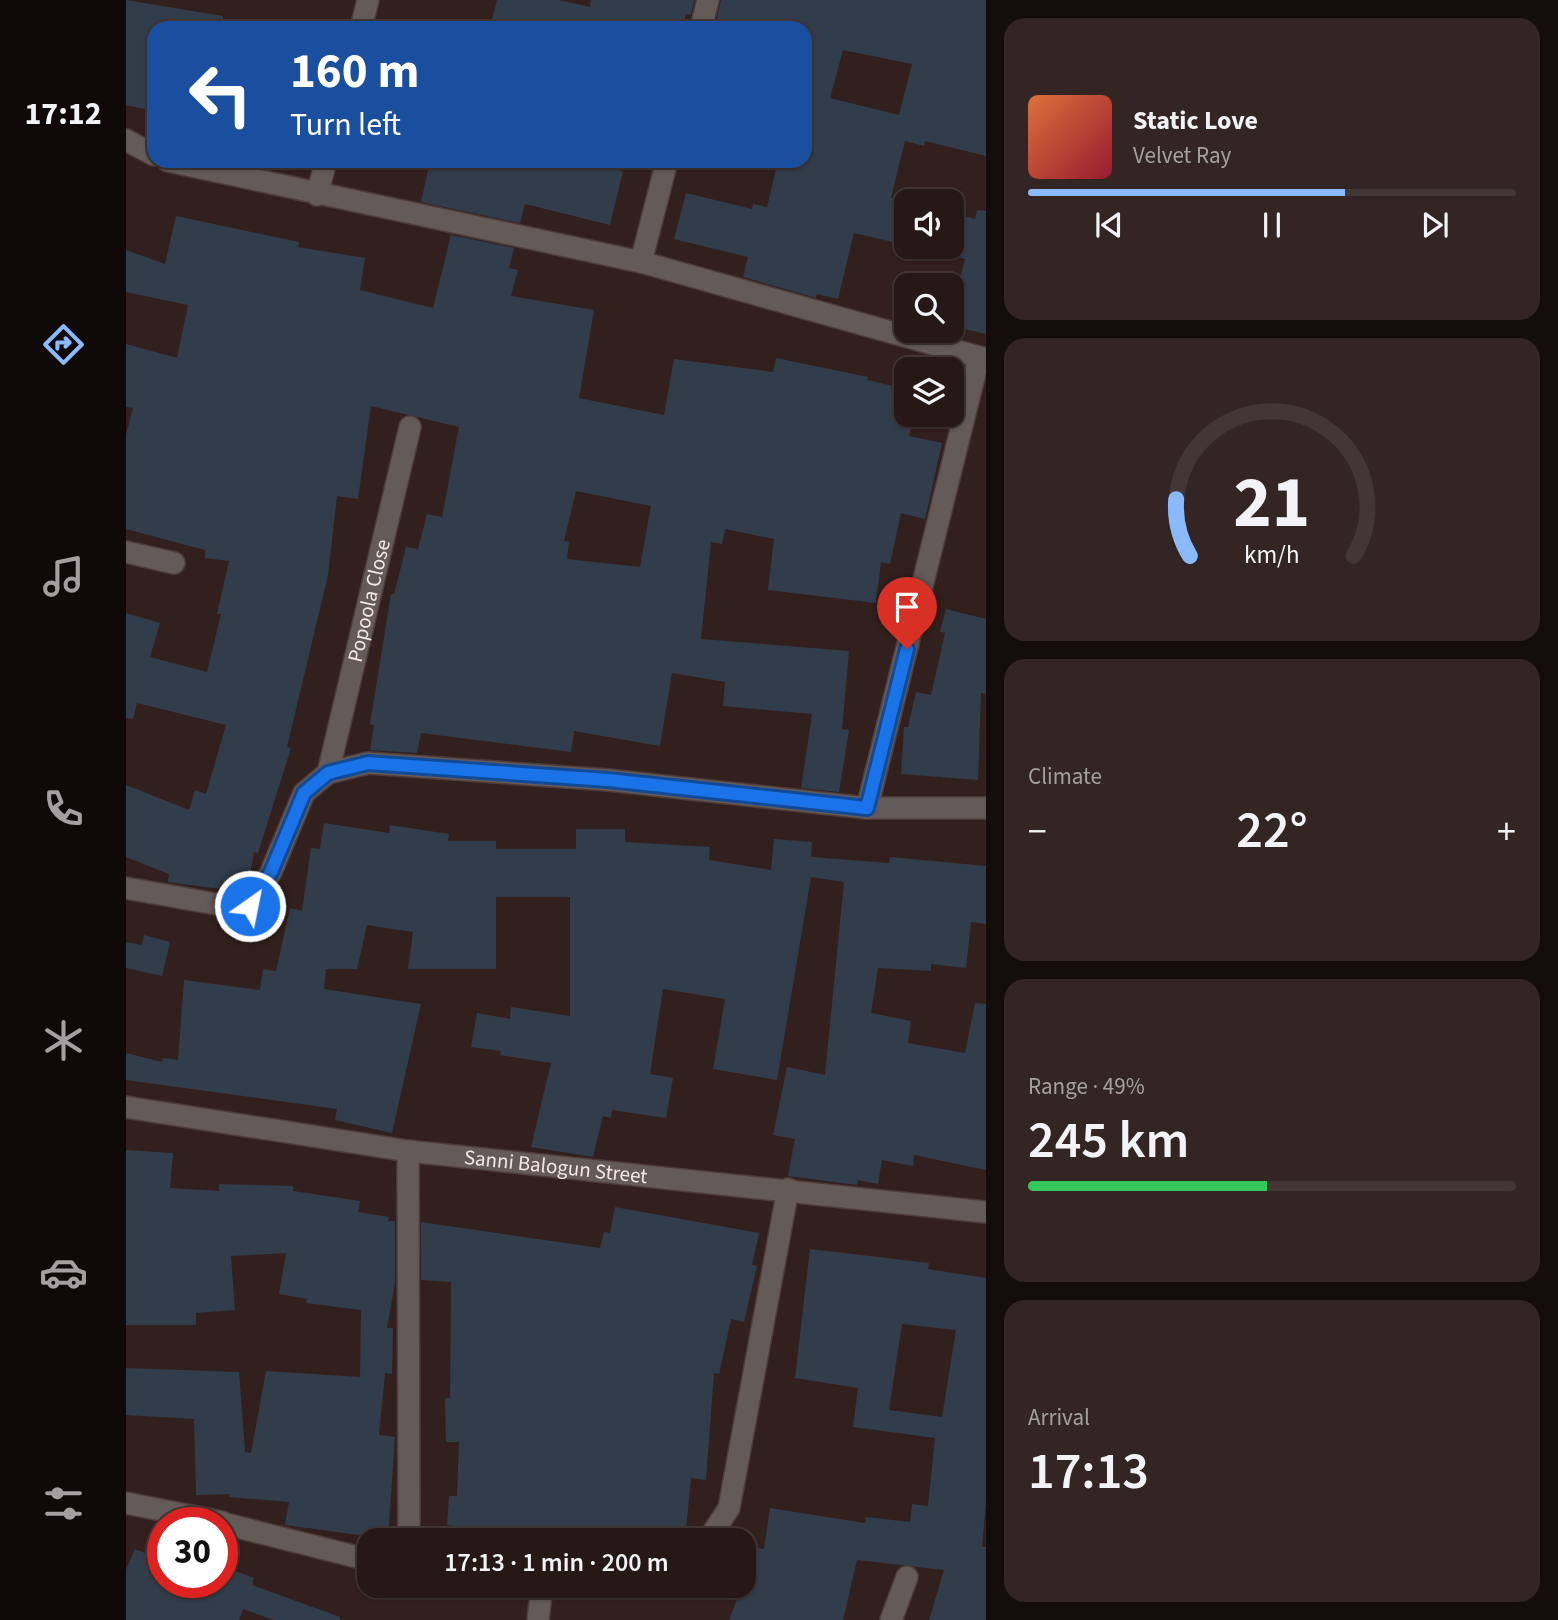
<!DOCTYPE html>
<html lang="en">
<head>
<meta charset="utf-8">
<style>
	body { margin:0; font-family:"Source Sans 3",sans-serif; background:#322523; color:#f1f3f6; height:100vh; display:flex; flex-direction:column; font-size:26px; white-space:nowrap }
	* { box-sizing:border-box; margin:0 }
	p { font-size:23px; color:#a4a0a1 }
	.icon { flex:none; width:38px; height:38px; fill:none; stroke:currentColor; stroke-width:2; stroke-linecap:round; stroke-linejoin:round }
	.map { position:relative; flex:1; overflow:hidden }
	.side { display:flex; flex-direction:column; gap:18px; padding:18px; background:#150d0c; width:572px }
	.side>* { flex:none }
	.top-card { position:absolute; left:21px; top:21px; width:665px; height:147px; border-radius:21px; box-shadow:0 2px 5px #0004,0 0 0 2px #423735; background:#1a4fa0; color:#fff; overflow:hidden }
	.fabs { position:absolute; left:768px; top:189px; display:grid; gap:14px }
	.fabs a { display:grid; place-items:center; width:70px; height:70px; border-radius:14px; background:#261816; box-shadow:0 2px 5px #0004,0 0 0 2px #423735; font-size:35px }
	.speed { position:absolute; left:21px; top:1507px; display:flex; gap:14px; font-size:35px; font-weight:700; text-align:center }
	.speed>* { display:grid; place-content:center; width:91px; height:91px; border-radius:50%; background:#261816; box-shadow:0 2px 5px #0004,0 0 0 2px #423735; line-height:1 }
	.speed .limit { border:10px solid #d22; background:#fff; color:#111 }
	.pin { position:absolute; display:grid; place-items:center; width:60px; height:60px; color:#fff; margin:-72px -30px; border-radius:50% 50% 50% 0; rotate:-45deg; box-shadow:0 0 7px #0007 }
	.pin .icon { rotate:45deg }
	.me { position:absolute; width:77px; margin:-38px; rotate:33deg; stroke-linejoin:round; filter:drop-shadow(0 0 5px #0008) }
	.turn { display:flex; align-items:center; gap:24px; height:147px; padding:0 28px; font-size:32px }
	.turn .icon { width:91px; height:91px; stroke-width:2.5 }
	.turn b { display:block; font-size:49px; line-height:60px }
	.big { font-size:52px; font-weight:600; line-height:1.1 }
	.side .tile { flex:1; display:flex; flex-direction:column; justify-content:center; gap:10px; min-width:0; padding:0 24px; border-radius:21px; background:#322523 }
	.side .dial { align-items:center; gap:0 }
	.dial svg { height:182px; overflow:visible; fill:none; stroke:#423735; stroke-width:7; stroke-linecap:round; text-anchor:middle }
	.dial text { fill:#f1f3f6; stroke:none }
	.song { display:flex; align-items:center; gap:21px }
	.cover { width:84px; height:84px; border-radius:10px; background:linear-gradient(135deg,hsl(20 70% 55%),hsl(350 70% 35%)) }
	.played { height:7px; border-radius:4px; background:linear-gradient(90deg,#8bbafc 65%,#423735 65%) }
	.keys { display:flex; justify-content:space-around; direction:ltr }
	.heat { display:flex; justify-content:space-between; align-items:center; font-size:38px; direction:ltr }
	.charge { height:10px; border-radius:5px; background:linear-gradient(90deg,#34c759 49%,#423735 0) }
	.trip { position:absolute; left:231px; top:1528px; width:399px; height:70px; border-radius:21px; background:#261816; box-shadow:0 2px 5px #0004,0 0 0 2px #423735; font-weight:600; line-height:70px; text-align:center }
	main { display:flex; flex:1; min-height:0 }
	.menu { display:flex; flex-direction:column; width:126px; justify-content:space-around; align-items:center; background:#0f0a09; color:#a4a0a1 }
	.menu .icon { width:49px; height:49px }
	.menu .current { color:#8bbafc }
	.menu b { font-size:32px; color:#f1f3f6 }
	.map>svg:first-child { display:block }
</style>
</head>
<body>
<main>
<nav class="menu">
<b>17:12</b>
<svg class="icon current" aria-label="directions" viewBox="0 0 24 24"><path d="M12 3l9 9-9 9-9-9zM9 14v-3h6M13 9l2 2-2 2"/></svg>
<svg class="icon" aria-label="music" viewBox="0 0 24 24"><path d="M9 18V5l10-2v13"/><circle cx="6" cy="18" r="3"/><circle cx="16" cy="16" r="3"/></svg>
<svg class="icon" aria-label="phone" viewBox="0 0 24 24"><path d="M5 4h4l2 5-3 2q2 4 5 5l2-3 5 2v4C11 20 4 13 5 4z"/></svg>
<svg class="icon" aria-label="climate" viewBox="0 0 24 24"><path d="M12 3v18M4 7l16 10M4 17L20 7"/></svg>
<svg class="icon" aria-label="car" viewBox="0 0 24 24"><path d="M5 17H2v-5l4-1 3-4h7l3 4 3 1v5h-3M9 17h6M6 11h13"/><circle cx="7" cy="17" r="2"/><circle cx="17" cy="17" r="2"/></svg>
<svg class="icon" aria-label="filters" viewBox="0 0 24 24"><path d="M4 7h16M4 17h16"/><circle cx="9" cy="7" r="2"/><circle cx="15" cy="17" r="2"/></svg>
</nav>
<div class="map">
<svg width="860" height="1620" viewBox="0 0 860 1620">
	<rect width="100%" height="100%" fill="#32201e"/>
	<g fill="#323d4b" fill-rule="evenodd">
		<path d="M0,0L97,16L96,28H28V111L0,105Z"/>
		<path d="M371,0H433L464,7L465,0H568L565,15L560,14L556,28H364Z"/>
		<path d="M595,0H860V156L799,141L798,146L779,141L765,198L780,201V245L728,233L712,299L691,294L690,298L617,277L622,257L548,239L560,193L626,209L627,204L641,207L652,161H679V28H613L590,22ZM717,50L786,64L773,115L704,98Z"/>
		<path d="M304,161H444L497,171L484,225L399,204L394,223L295,202Z"/>
		<path d="M851,210L860,211V334L826,326V312L839,259L826,256V213L849,219Z"/>
		<path d="M50,216L173,242L172,247L239,258L234,290L307,308L325,235L388,248L383,268L392,270L385,296L468,310L453,398L538,415L548,359L647,372L650,358L742,377L741,380L780,389V415H788L783,436L816,443L799,519L775,513L764,564L755,562L750,603L642,590L648,539L599,529L596,544L585,542L575,639L723,651L716,729L723,730L713,792L675,788L686,714L597,706L599,682L546,673L534,746L448,731L445,752L295,733L291,753L244,750L248,725L244,724L265,594H268L280,547L292,549L301,514L316,517L333,427L245,406L232,499L211,496L202,575L161,747L165,748L132,853L128,852L123,883L117,892L42,882L43,874L0,857V785L63,810L69,790L80,794L100,725L11,703L7,719L0,718V613L34,623L24,657L81,672L95,614H91L103,561L79,558V550L0,529V435L7,408L0,407V344L51,358L62,305L0,292V250L39,264ZM450,491L525,506L514,567L441,559L443,542L438,541Z"/>
		<path d="M820,609L860,619V694L855,693L852,780L775,774L778,727H782L790,692L805,695L819,633L814,632Z"/>
		<path d="M198,823L263,833L264,825L323,834L322,841H370V849H450V829H499V842L584,847L583,860L645,870L648,839L686,842L685,857L763,863L764,857L860,866V924L845,922L840,968L805,964V971L752,968L745,1013L785,1021L782,1043L839,1053L849,1003L860,1004V1170L788,1155L787,1166L756,1160L752,1184L732,1180L731,1185L662,1176L669,1139L647,1135L661,1067L699,1075L718,882L685,877L651,1080L587,1069L599,999L537,989L524,1074L547,1078L540,1118L486,1110L485,1118L477,1116L467,1157L405,1147L425,1063L374,1055L375,1051L345,1047L351,1013L384,1019L385,1007L444,1016V897H370V969H282L287,932L241,925L231,969H200L198,989L295,1004L266,1133L209,1120L211,1109L0,1080V1053L36,1062L37,1058L52,1060L58,980L134,990L137,969L150,971L164,908L176,911L185,848L194,849Z"/>
		<path d="M18,935L44,942L36,976L0,968V942L16,945Z"/>
		<path d="M0,1150L47,1153L44,1188L93,1191V1184L167,1186V1191L234,1201L232,1212L263,1217L262,1221H269V1283L261,1328H267L266,1374L259,1373L253,1435L269,1437L262,1539L159,1525L163,1502L103,1497V1494L70,1495L68,1419L0,1415V1368L113,1372L119,1452L125,1453L140,1371L234,1377L235,1310L180,1303L181,1299L153,1294L160,1253L105,1256L109,1310L70,1313V1325H0Z"/>
		<path d="M489,1207L633,1233L626,1265L631,1266L618,1322L605,1319L593,1374L588,1373L580,1480L565,1478L559,1540H329L330,1526L321,1525L323,1496H331L333,1442H320L319,1398H324L325,1282L295,1280V1222L474,1248L478,1232L484,1233Z"/>
		<path d="M684,1249L803,1263L802,1269L860,1278V1502L856,1547H860V1620H803L818,1570L731,1560L717,1620H603L631,1548L638,1549L644,1508L739,1523L740,1517L784,1522L786,1504L802,1506L809,1438L727,1427L732,1388L669,1378ZM776,1324L830,1330L816,1417L763,1410Z"/>
		<path d="M9,1549L37,1560V1582H102L106,1570L128,1578L126,1585L214,1617V1620H148L117,1609L113,1620H0V1570Z"/>
	</g>
	<g fill="none" stroke-linecap="round" stroke-linejoin="round">
		<defs>
			<g id="minor">
				<path d="M235,28L242,0"/>
				<path d="M575,28L582,0"/>
				<path d="M0,140L28,155"/>
				<path d="M42,161L515,262L860,359"/>
				<path d="M191,195L200,161"/>
				<path d="M515,262L541,161"/>
				<path d="M0,552L48,563"/>
				<path id="s1" d="M202,773L284,427"/>
				<path d="M741,808L853,357"/>
				<path d="M0,888L90,904L124,906L145,872L178,793L202,773L242,763L482,780L741,808H860"/>
				<path id="s2" d="M0,1107L282,1151L860,1212"/>
				<path d="M282,1151L283,1540"/>
				<path d="M0,1503L96,1522"/>
				<path d="M96,1523L243,1560"/>
				<path d="M582,1540L603,1508L662,1189"/>
				<path d="M412,1620L416,1586"/>
				<path d="M765,1620L781,1577"/>
			</g>
		</defs>
		<use href="#minor" stroke="#4d3c3a" stroke-width="24"/>
		<use href="#minor" stroke="#645b59" stroke-width="21"/>
	</g>
	<g fill="none" stroke-linecap="round" stroke-linejoin="round">
		<defs>
			<path id="route" d="M124,906L145,872L178,793L202,773L242,763L482,780L741,808L781,649"/>
		</defs>
		<use href="#route" stroke="#114b97" stroke-width="18"/>
		<use href="#route" stroke="#1a73e8" stroke-width="12"/>
	</g>
	<g text-anchor="middle" dominant-baseline="central" stroke-width="7" stroke-linejoin="round" paint-order="stroke">
		<g font-size="21" fill="#f4e7e5" stroke="#281714">
			<text stroke="none"><textPath href="#s1" startOffset="177">Popoola Close</textPath></text>
			<text stroke="none"><textPath href="#s2" startOffset="434">Sanni Balogun Street</textPath></text>
		</g>
	</g>
</svg>
<div class="fabs">
<a><svg class="icon" aria-label="sound" viewBox="0 0 24 24"><path d="M4 9h4l5-4v14l-5-4H4zM17 9q2 3 0 6"/></svg></a>
<a><svg class="icon" aria-label="search" viewBox="0 0 24 24"><circle cx="10" cy="10" r="6"/><path d="M15 15l6 6"/></svg></a>
<a><svg class="icon" aria-label="layers" viewBox="0 0 24 24"><path d="M12 4l9 5-9 5-9-5zM3 14l9 5 9-5"/></svg></a>
</div>
<div class="speed"><div class="limit">30</div></div>
<div class="pin" style="left:781px;top:649px;background:#d93025"><svg class="icon" aria-label="arrive" viewBox="0 0 24 24"><path d="M6 21V4h12l-3 4 3 4H6"/></svg></div>
<svg class="me" style="left:124px;top:906px" viewBox="-20 -20 40 40"><circle r="17" fill="#1a73e8" stroke="#fff" stroke-width="3"/><path d="M0-11L8 9 0 5-8 9z" fill="#fff"/></svg>
<div class="trip">17:13 · 1 min · 200 m</div>
<div class="top-card">
<div class="turn"><svg class="icon" aria-label="left" viewBox="0 0 24 24"><path d="M17 20v-9H6M10 6l-5 5 5 5"/></svg><div><b>160 m</b>Turn left</div></div>
</div>
</div>
<section class="side">
<div class="tile">
<div class="song"><i class="cover"></i><div><b>Static Love</b><p>Velvet Ray</p></div></div>
<div class="played"></div>
<div class="keys"><svg class="icon" aria-label="previous" viewBox="0 0 24 24"><path d="M18 5L8 12l10 7zM5 5v14"/></svg><svg class="icon" aria-label="pause" viewBox="0 0 24 24"><path d="M8 5v14M16 5v14"/></svg><svg class="icon" aria-label="next" viewBox="0 0 24 24"><path d="M6 5l10 7-10 7zM19 5v14"/></svg></div>
</div>
<div class="tile dial"><svg viewBox="0 0 100 80">
<path d="M14 69A42 42 0 1 1 86 69"/>
<path d="M14 69A42 42 0 0 1 8 44" stroke="#8bbafc"/>
<text x="50" y="56" font-size="32" font-weight="700">21</text>
<text x="50" y="72" font-size="11">km/h</text>
</svg></div>
<div class="tile"><p>Climate</p>
<div class="heat"><a>−</a><b class="big">22°</b><a>+</a></div>
</div>
<div class="tile"><p>Range · 49%</p><b class="big">245 km</b><div class="charge"></div></div>
<div class="tile"><p>Arrival</p><b class="big">17:13</b></div>
</section>
</main>
</body>
</html>
